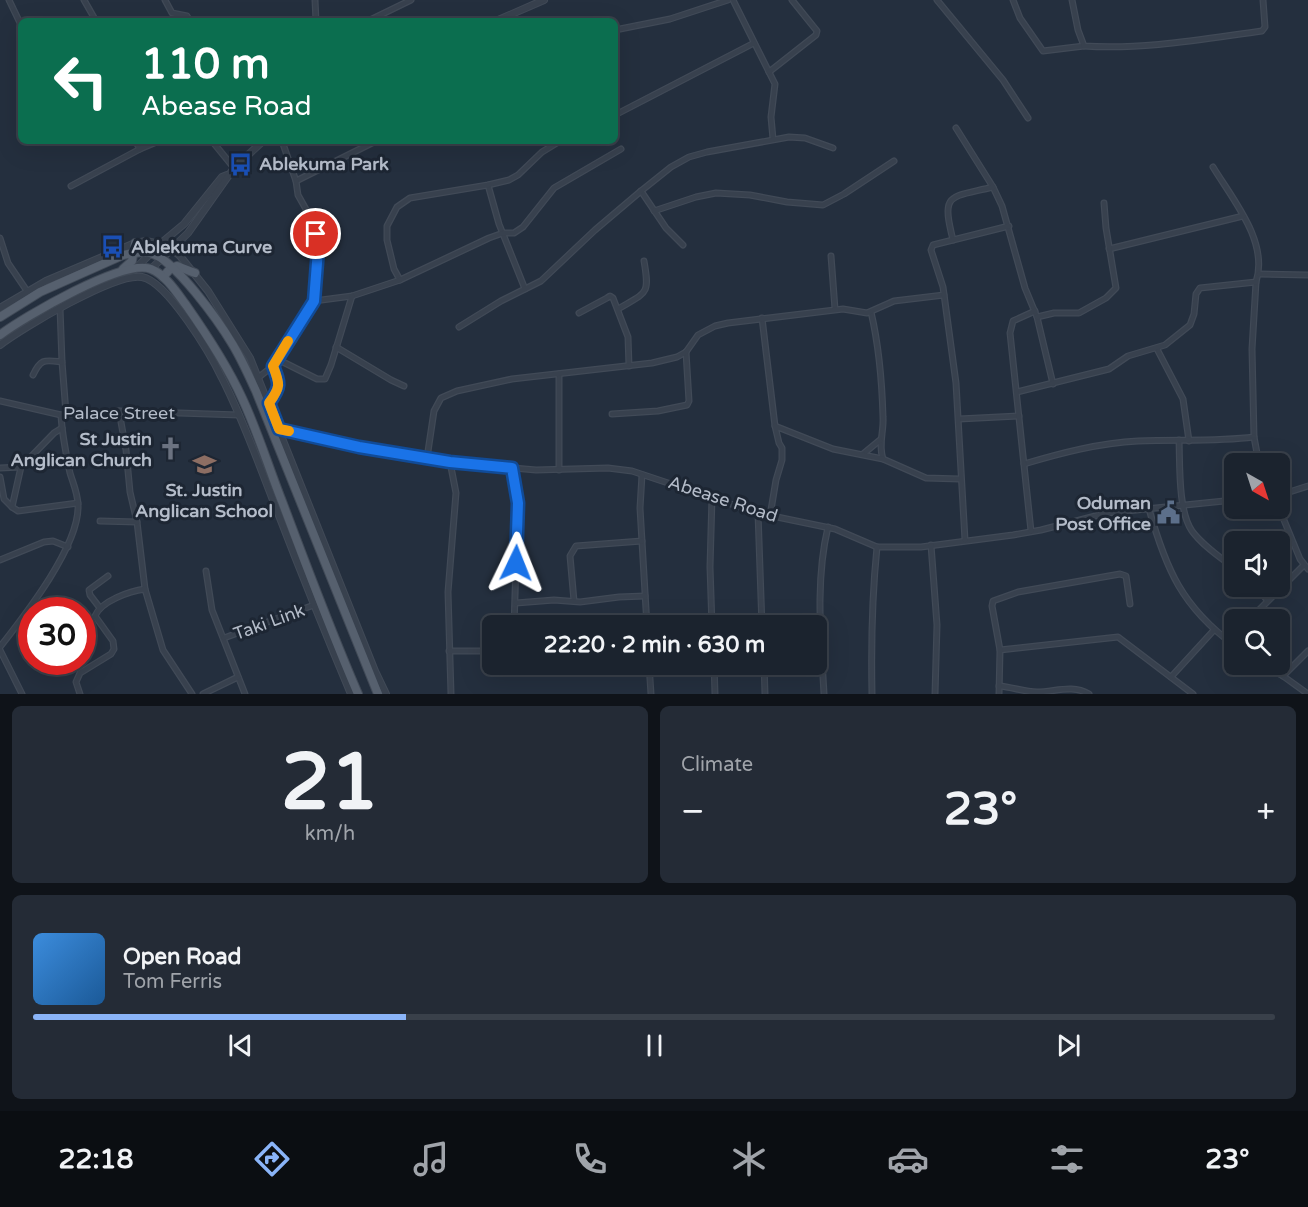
<!DOCTYPE html>
<html lang="en">
<head>
<meta charset="utf-8">
<style>
	body { margin:0; font-family:"Varela Round",sans-serif; background:#242b36; color:#f1f3f6; height:100vh; display:flex; flex-direction:column; font-size:22px; white-space:nowrap }
	* { box-sizing:border-box; margin:0 }
	p { font-size:20px; color:#a0a4aa }
	.icon { flex:none; width:33px; height:33px; fill:none; stroke:currentColor; stroke-width:2; stroke-linecap:round; stroke-linejoin:round }
	.map { position:relative; height:694px; overflow:hidden }
	.details { display:flex; flex-direction:column; gap:12px; padding:12px; background:#0f1319; flex:1 }
	.details>* { flex:none }
	.banner { position:absolute; left:18px; top:18px; width:600px; height:126px; border-radius:9px; box-shadow:0 6px 24px #0002,0 0 0 2px #39404a; background:#0b6e4f; color:#fff; overflow:hidden }
	.needle { width:39px; rotate:141deg }
	.controls { position:absolute; left:1224px; top:453px; display:grid; gap:12px }
	.controls a { display:grid; place-items:center; width:66px; height:66px; border-radius:9px; background:#1b232e; box-shadow:0 6px 24px #0002,0 0 0 2px #39404a; font-size:30px }
	.speed { position:absolute; left:18px; top:597px; display:flex; gap:12px; font-size:30px; font-weight:700; text-align:center }
	.speed>* { display:grid; place-content:center; width:78px; height:78px; border-radius:50%; background:#1b232e; box-shadow:0 6px 24px #0002,0 0 0 2px #39404a; line-height:1 }
	.speed .limit { border:9px solid #d22; background:#fff; color:#111 }
	.pin { position:absolute; display:grid; place-items:center; width:51px; height:51px; color:#fff; margin:-26px; border:3px solid #fff; border-radius:50%; box-shadow:0 2px 6px #0007 }
	.me { position:absolute; width:66px; margin:-33px; rotate:2deg; stroke-linejoin:round; filter:drop-shadow(0 0 4px #0008) }
	.turn { display:flex; align-items:center; gap:21px; height:126px; padding:0 24px; font-size:27px }
	.turn .icon { width:78px; height:78px; stroke-width:2.5 }
	.turn b { display:block; font-size:42px; line-height:51px }
	.big { font-size:45px; font-weight:700; line-height:1.1 }
	.details .card { flex:1; display:flex; flex-direction:column; justify-content:center; gap:9px; min-width:0; padding:0 21px; border-radius:9px; background:#242b36 }
	.details .dial { align-items:center; gap:0 }
	.dial b { font-size:78px; line-height:1 }
	.song { display:flex; align-items:center; gap:18px }
	.cover { width:72px; height:72px; border-radius:9px; background:linear-gradient(135deg,hsl(210 70% 55%),hsl(210 70% 35%)) }
	.played { height:6px; border-radius:3px; background:linear-gradient(90deg,#8ab4f8 30%,#39404a 30%) }
	.keys { display:flex; justify-content:space-around; direction:ltr }
	.heat { display:flex; justify-content:space-between; align-items:center; font-size:33px; direction:ltr }
	.details .tiles { flex:1; display:grid; gap:12px; grid-template-columns:1fr 1fr }
	.card:last-child { grid-column:span 2 }
	.trip { position:absolute; left:482px; top:615px; width:345px; height:60px; border-radius:9px; background:#1b232e; box-shadow:0 6px 24px #0002,0 0 0 2px #39404a; font-weight:700; line-height:60px; text-align:center }
	.menu { display:flex; height:96px; justify-content:space-around; align-items:center; background:#0b0e12; color:#a0a4aa }
	.menu .icon { width:42px; height:42px }
	.menu .active { color:#8ab4f8 }
	.menu b { font-size:27px; color:#f1f3f6 }
	.map>svg:first-child { display:block }
</style>
</head>
<body>
<div class="map">
<svg width="1308" height="694" viewBox="0 0 1308 694">
	<rect width="100%" height="100%" fill="#242f3e"/>
	<g fill="none" stroke-linecap="round" stroke-linejoin="round">
		<defs>
			<g id="minor">
				<path d="M9,0L21,25"/>
				<path d="M84,0L96,21"/>
				<path d="M165,0L172,13L187,16L190,21"/>
				<path d="M315,0L316,21"/>
				<path d="M733,0L775,84L771,117L773,139"/>
				<path d="M937,0L1003,80L1028,118"/>
				<path d="M1013,0L1020,18L1043,51L1084,46"/>
				<path d="M1072,0L1078,30L1084,46C1143,50 1203,39 1262,31L1265,27L1263,0"/>
				<path d="M368,21L411,0"/>
				<path d="M615,30L670,19L728,0"/>
				<path d="M769,72L816,35L817,31L792,0"/>
				<path d="M615,115L754,43"/>
				<path d="M956,128L993,187L1002,206L1025,288L1037,317L1053,384"/>
				<path d="M135,141L140,149"/>
				<path d="M212,141L234,168"/>
				<path d="M1213,167C1233,200 1269,242 1256,282L1252,349L1254,437L1259,464"/>
				<path d="M296,181L376,141"/>
				<path d="M488,185L499,224L525,289"/>
				<path d="M71,186L140,149L159,141"/>
				<path d="M641,191L666,228L683,245"/>
				<path d="M654,211L696,197L716,193L750,195L787,202L823,205L844,194L894,161"/>
				<path d="M0,238L8,263L27,291"/>
				<path d="M953,240C941,192 949,198 993,187"/>
				<path d="M1109,249L1243,216"/>
				<path d="M831,256L835,309"/>
				<path d="M1259,274L1308,275"/>
				<path d="M400,280L394,269L387,240V226L397,207L410,198L488,185L509,180L518,175L542,152L560,141"/>
				<path d="M314,301L352,296L400,280L489,238L503,233H514L523,227L554,188L621,149"/>
				<path d="M60,308L62,362L66,413"/>
				<path d="M618,309C647,292 650,295 644,261"/>
				<path d="M871,312C879,346 882,382 883,417C884,432 878,444 883,459"/>
				<path d="M579,313L607,298L610,296L613,298L628,337L629,366"/>
				<path d="M1037,317L1054,313H1079L1106,298L1116,288L1106,228L1104,203"/>
				<path d="M762,318L775,426"/>
				<path d="M459,327L501,301L541,281L595,230L641,191L671,167L689,157L707,152L789,137L805,138L833,148"/>
				<path d="M336,347L391,380L404,386"/>
				<path d="M1157,349L1183,399L1189,441"/>
				<path d="M277,359L317,379H325L331,365L352,296"/>
				<path d="M559,374V470"/>
				<path d="M33,375C41,358 45,360 62,362"/>
				<path d="M259,377L273,366L277,359L314,301L318,250L316,235L307,211L298,195L296,181L282,141"/>
				<path d="M1017,392L1109,369L1128,356L1165,345L1190,325L1194,314L1196,294L1200,288L1256,282"/>
				<path d="M0,401L61,415L119,411L239,415"/>
				<path d="M269,403C281,387 279,384 273,366"/>
				<path d="M119,411L126,450L130,492L137,522L145,589"/>
				<path d="M612,414L658,411L687,405L689,401L686,352"/>
				<path d="M959,419L1019,416"/>
				<path d="M62,428L54,433L21,467L12,507L18,511L78,503"/>
				<path d="M279,429L359,447L450,462L536,470L608,468L632,471L758,513L835,529L877,547H921L1013,535L1041,530L1107,513L1234,500"/>
				<path d="M1179,440C1180,465 1178,511 1192,531C1203,546 1220,557 1234,568"/>
				<path d="M863,454L880,440"/>
				<path d="M427,458L434,411L441,398L457,391L512,379L652,363L677,357L686,352L698,335L715,326L728,323L843,309L867,313L894,301L944,295"/>
				<path d="M450,462L456,493L448,592L451,694"/>
				<path d="M1024,464C1061,453 1099,443 1138,441C1177,439 1215,442 1254,437"/>
				<path d="M0,468L21,467"/>
				<path d="M512,468L518,503L514,626"/>
				<path d="M642,475L640,508L647,626"/>
				<path d="M0,477L4,499L12,507"/>
				<path d="M1280,495L1308,486"/>
				<path d="M712,497L710,567L712,626"/>
				<path d="M1279,508L1300,559L1308,569"/>
				<path d="M1149,509C1166,569 1182,607 1234,645"/>
				<path d="M758,513L762,626"/>
				<path d="M770,516L776,480L782,460V448L779,443L775,426L833,449L883,459L926,478L960,479"/>
				<path d="M100,521L137,522"/>
				<path d="M1031,531L1010,333L1013,321L1035,311"/>
				<path d="M965,540L956,383L943,287L931,250L933,245L1009,226"/>
				<path d="M931,545L937,625L935,694"/>
				<path d="M0,560L44,542L53,541L68,547"/>
				<path d="M206,571L212,610L245,694"/>
				<path d="M1256,586L1267,600"/>
				<path d="M574,601L570,556L576,546L642,541"/>
				<path d="M516,603L554,600L580,602L619,597L645,596"/>
				<path d="M100,608L90,595L89,590L108,576"/>
				<path d="M1249,620L1303,566"/>
				<path d="M224,638L314,605"/>
				<path d="M0,647C25,615 80,545 78,505C78,494 73,483 70,473C66,454 62,435 61,415"/>
				<path d="M0,650L22,694"/>
				<path d="M1000,650L1118,637L1193,694"/>
				<path d="M449,651H492"/>
				<path d="M649,664L651,694"/>
				<path d="M714,664L715,694"/>
				<path d="M764,664L765,694"/>
				<path d="M1261,664L1283,676L1308,694"/>
				<path d="M1283,676L1308,651"/>
				<path d="M1171,677L1214,630"/>
				<path d="M999,686C1012,687 1025,692 1037,692C1055,692 1072,684 1089,694"/>
				<path d="M80,694L76,682L80,673L111,654L114,649L113,641L95,616C101,601 130,591 145,589L163,650L192,694"/>
				<path d="M203,694L238,677"/>
				<path d="M824,694C821,639 815,581 828,527"/>
				<path d="M872,694C871,645 872,596 877,547"/>
				<path d="M999,694L1000,650L992,606L993,601L1018,592L1120,574L1126,576L1130,604"/>
			</g>
			<g id="tertiary">
				<path d="M496,21L544,0"/>
				<path d="M137,267L160,244L184,224L222,177L227,175"/>
				<path d="M151,269L188,233L234,168L263,141"/>
				<path d="M0,308L46,281L135,243L146,241L160,244L172,249L180,256L208,291L250,358L375,671L386,694"/>
				<path d="M0,345C22,328 116,272 142,277C168,282 211,355 222,378C242,417 257,459 273,500C298,565 324,630 351,694"/>
			</g>
			<g id="primary">
				<path d="M123,269L132,261L135,243"/>
				<path d="M163,277L170,269L177,266L195,273"/>
				<path d="M0,317L40,292L123,255C132,253 141,251 150,253C174,258 220,323 233,345C242,360 249,376 256,391L378,694"/>
				<path d="M0,335C24,317 124,258 151,269C166,275 177,293 186,305C207,335 227,365 242,398C258,432 269,469 283,504C307,568 331,632 358,694"/>
			</g>
		</defs>
		<use href="#minor" stroke="#414a57" stroke-width="7"/>
		<use href="#tertiary" stroke="#414a57" stroke-width="8"/>
		<use href="#primary" stroke="#414a57" stroke-width="10"/>
		<use href="#minor" stroke="#38414e" stroke-width="4.5"/>
		<use href="#tertiary" stroke="#38414e" stroke-width="6"/>
		<use href="#primary" stroke="#56606e" stroke-width="8"/>
	</g>
	<g fill="none" stroke-linecap="round" stroke-linejoin="round">
		<defs>
			<path id="route" d="M316,234L318,250L314,301L273,366C280,384 281,387 269,403L279,429L359,447L450,462L512,468L518,503L516,563"/>
		</defs>
		<use href="#route" stroke="#114b97" stroke-width="15"/>
		<use href="#route" stroke="#1a73e8" stroke-width="10"/>
		<path stroke="#f59e0b" stroke-width="10" d="M288,341L273,366C280,384 281,387 269,403L279,429L289,431"/>
	</g>
	<defs>
		<symbol id="bus-bare" viewBox="-9 -9 18 18"><path d="M-5-6H5V4H4V6H2V4H-2V6H-4V4H-5ZM-3.5-4V0h7V-4ZM-3.5 1.2v1.5H-2V1.2ZM2 1.2v1.5H3.5V1.2Z" fill="#1a4fb4" stroke="#1d2633" stroke-width="2.5" paint-order="stroke"/></symbol>
		<symbol id="church-bare" viewBox="-9 -9 18 18"><path d="M-1.2-6h2.4v3.5h3.3v2.4h-3.3V6h-2.4V-.1h-3.3v-2.4h3.3Z" fill="#6b7280" stroke="#1d2633" stroke-width="2.5" paint-order="stroke"/></symbol>
		<symbol id="school-bare" viewBox="-9 -9 18 18"><path d="M0-5L7-2L0 1L-7-2ZM-4 1L0 2.5L4 1V4Q0 6-4 4Z" fill="#8d6e63" stroke="#1d2633" stroke-width="2.5" paint-order="stroke"/></symbol>
		<symbol id="civic-bare" viewBox="-9 -9 18 18"><path d="M-.6-6.5H3V-4.5H.6V-3L4-1V1h2V6H-6V1h2V-1L-.6-3ZM-1.2 2.5V6h2.4V2.5Z" fill="#5c6f8a" stroke="#1d2633" stroke-width="2.5" paint-order="stroke"/></symbol>
	</defs>
	<g fill-rule="evenodd">
		<use href="#bus-bare" x="224" y="148" width="33" height="33"/>
		<use href="#bus-bare" x="96" y="230" width="33" height="33"/>
		<use href="#church-bare" x="154" y="432" width="33" height="33"/>
		<use href="#school-bare" x="188" y="448" width="33" height="33"/>
		<use href="#civic-bare" x="1152" y="496" width="33" height="33"/>
	</g>
	<g text-anchor="middle" dominant-baseline="central" stroke-width="6" stroke-linejoin="round" paint-order="stroke">
		<g font-size="18" font-weight="bold" fill="#b4bcc9" stroke="#1d2633" text-anchor="start">
			<text x="259" y="164">Ablekuma Park</text>
			<text x="131" y="247">Ablekuma Curve</text>
			<text x="152" y="439" text-anchor="end">St Justin<tspan x="152" dy="21">Anglican Church</tspan></text>
			<text x="204" y="490" text-anchor="middle">St. Justin<tspan x="204" dy="21">Anglican School</tspan></text>
			<text x="1151" y="503" text-anchor="end">Oduman<tspan x="1151" dy="21">Post Office</tspan></text>
		</g>
		<g font-size="18" fill="#b4bcc9" stroke="#1d2633">
			<text x="119" y="413">Palace Street</text>
			<text transform="translate(723 499) rotate(18)">Abease Road</text>
			<text transform="translate(269 622) rotate(-20)">Taki Link</text>
		</g>
	</g>
</svg>
<div class="controls">
<a><svg class="needle" viewBox="-14 -14 28 28"><path d="M0-13l5 13h-10z" fill="#e53935"/><path d="M0 13l5-13h-10z" fill="#a0a4aa"/></svg></a>
<a><svg class="icon" aria-label="sound" viewBox="0 0 24 24"><path d="M4 9h4l5-4v14l-5-4H4zM17 9q2 3 0 6"/></svg></a>
<a><svg class="icon" aria-label="search" viewBox="0 0 24 24"><circle cx="10" cy="10" r="6"/><path d="M15 15l6 6"/></svg></a>
</div>
<div class="speed"><div class="limit">30</div></div>
<div class="pin" style="left:316px;top:234px;background:#d93025"><svg class="icon" aria-label="arrive" viewBox="0 0 24 24"><path d="M6 21V4h12l-3 4 3 4H6"/></svg></div>
<svg class="me" style="left:516px;top:563px" viewBox="-20 -20 40 40"><path d="M0-17L14 15 0 8-14 15z" fill="#1a73e8" stroke="#fff" stroke-width="4"/></svg>
<div class="trip">22:20 · 2 min · 630 m</div>
<div class="banner">
<div class="turn"><svg class="icon" aria-label="left" viewBox="0 0 24 24"><path d="M17 20v-9H6M10 6l-5 5 5 5"/></svg><div><b>110 m</b>Abease Road</div></div>
</div>
</div>
<section class="details">
<div class="tiles">
<div class="card dial"><b>21</b><p>km/h</p></div>
<div class="card"><p>Climate</p>
<div class="heat"><a>−</a><b class="big">23°</b><a>+</a></div>
</div>
<div class="card">
<div class="song"><i class="cover"></i><div><b>Open Road</b><p>Tom Ferris</p></div></div>
<div class="played"></div>
<div class="keys"><svg class="icon" aria-label="previous" viewBox="0 0 24 24"><path d="M18 5L8 12l10 7zM5 5v14"/></svg><svg class="icon" aria-label="pause" viewBox="0 0 24 24"><path d="M8 5v14M16 5v14"/></svg><svg class="icon" aria-label="next" viewBox="0 0 24 24"><path d="M6 5l10 7-10 7zM19 5v14"/></svg></div>
</div>
</div>
</section>
<nav class="menu">
<b>22:18</b>
<svg class="icon active" aria-label="directions" viewBox="0 0 24 24"><path d="M12 3l9 9-9 9-9-9zM9 14v-3h6M13 9l2 2-2 2"/></svg>
<svg class="icon" aria-label="music" viewBox="0 0 24 24"><path d="M9 18V5l10-2v13"/><circle cx="6" cy="18" r="3"/><circle cx="16" cy="16" r="3"/></svg>
<svg class="icon" aria-label="phone" viewBox="0 0 24 24"><path d="M5 4h4l2 5-3 2q2 4 5 5l2-3 5 2v4C11 20 4 13 5 4z"/></svg>
<svg class="icon" aria-label="climate" viewBox="0 0 24 24"><path d="M12 3v18M4 7l16 10M4 17L20 7"/></svg>
<svg class="icon" aria-label="car" viewBox="0 0 24 24"><path d="M5 17H2v-5l4-1 3-4h7l3 4 3 1v5h-3M9 17h6M6 11h13"/><circle cx="7" cy="17" r="2"/><circle cx="17" cy="17" r="2"/></svg>
<svg class="icon" aria-label="filters" viewBox="0 0 24 24"><path d="M4 7h16M4 17h16"/><circle cx="9" cy="7" r="2"/><circle cx="15" cy="17" r="2"/></svg>
<b>23°</b>
</nav>
</body>
</html>
